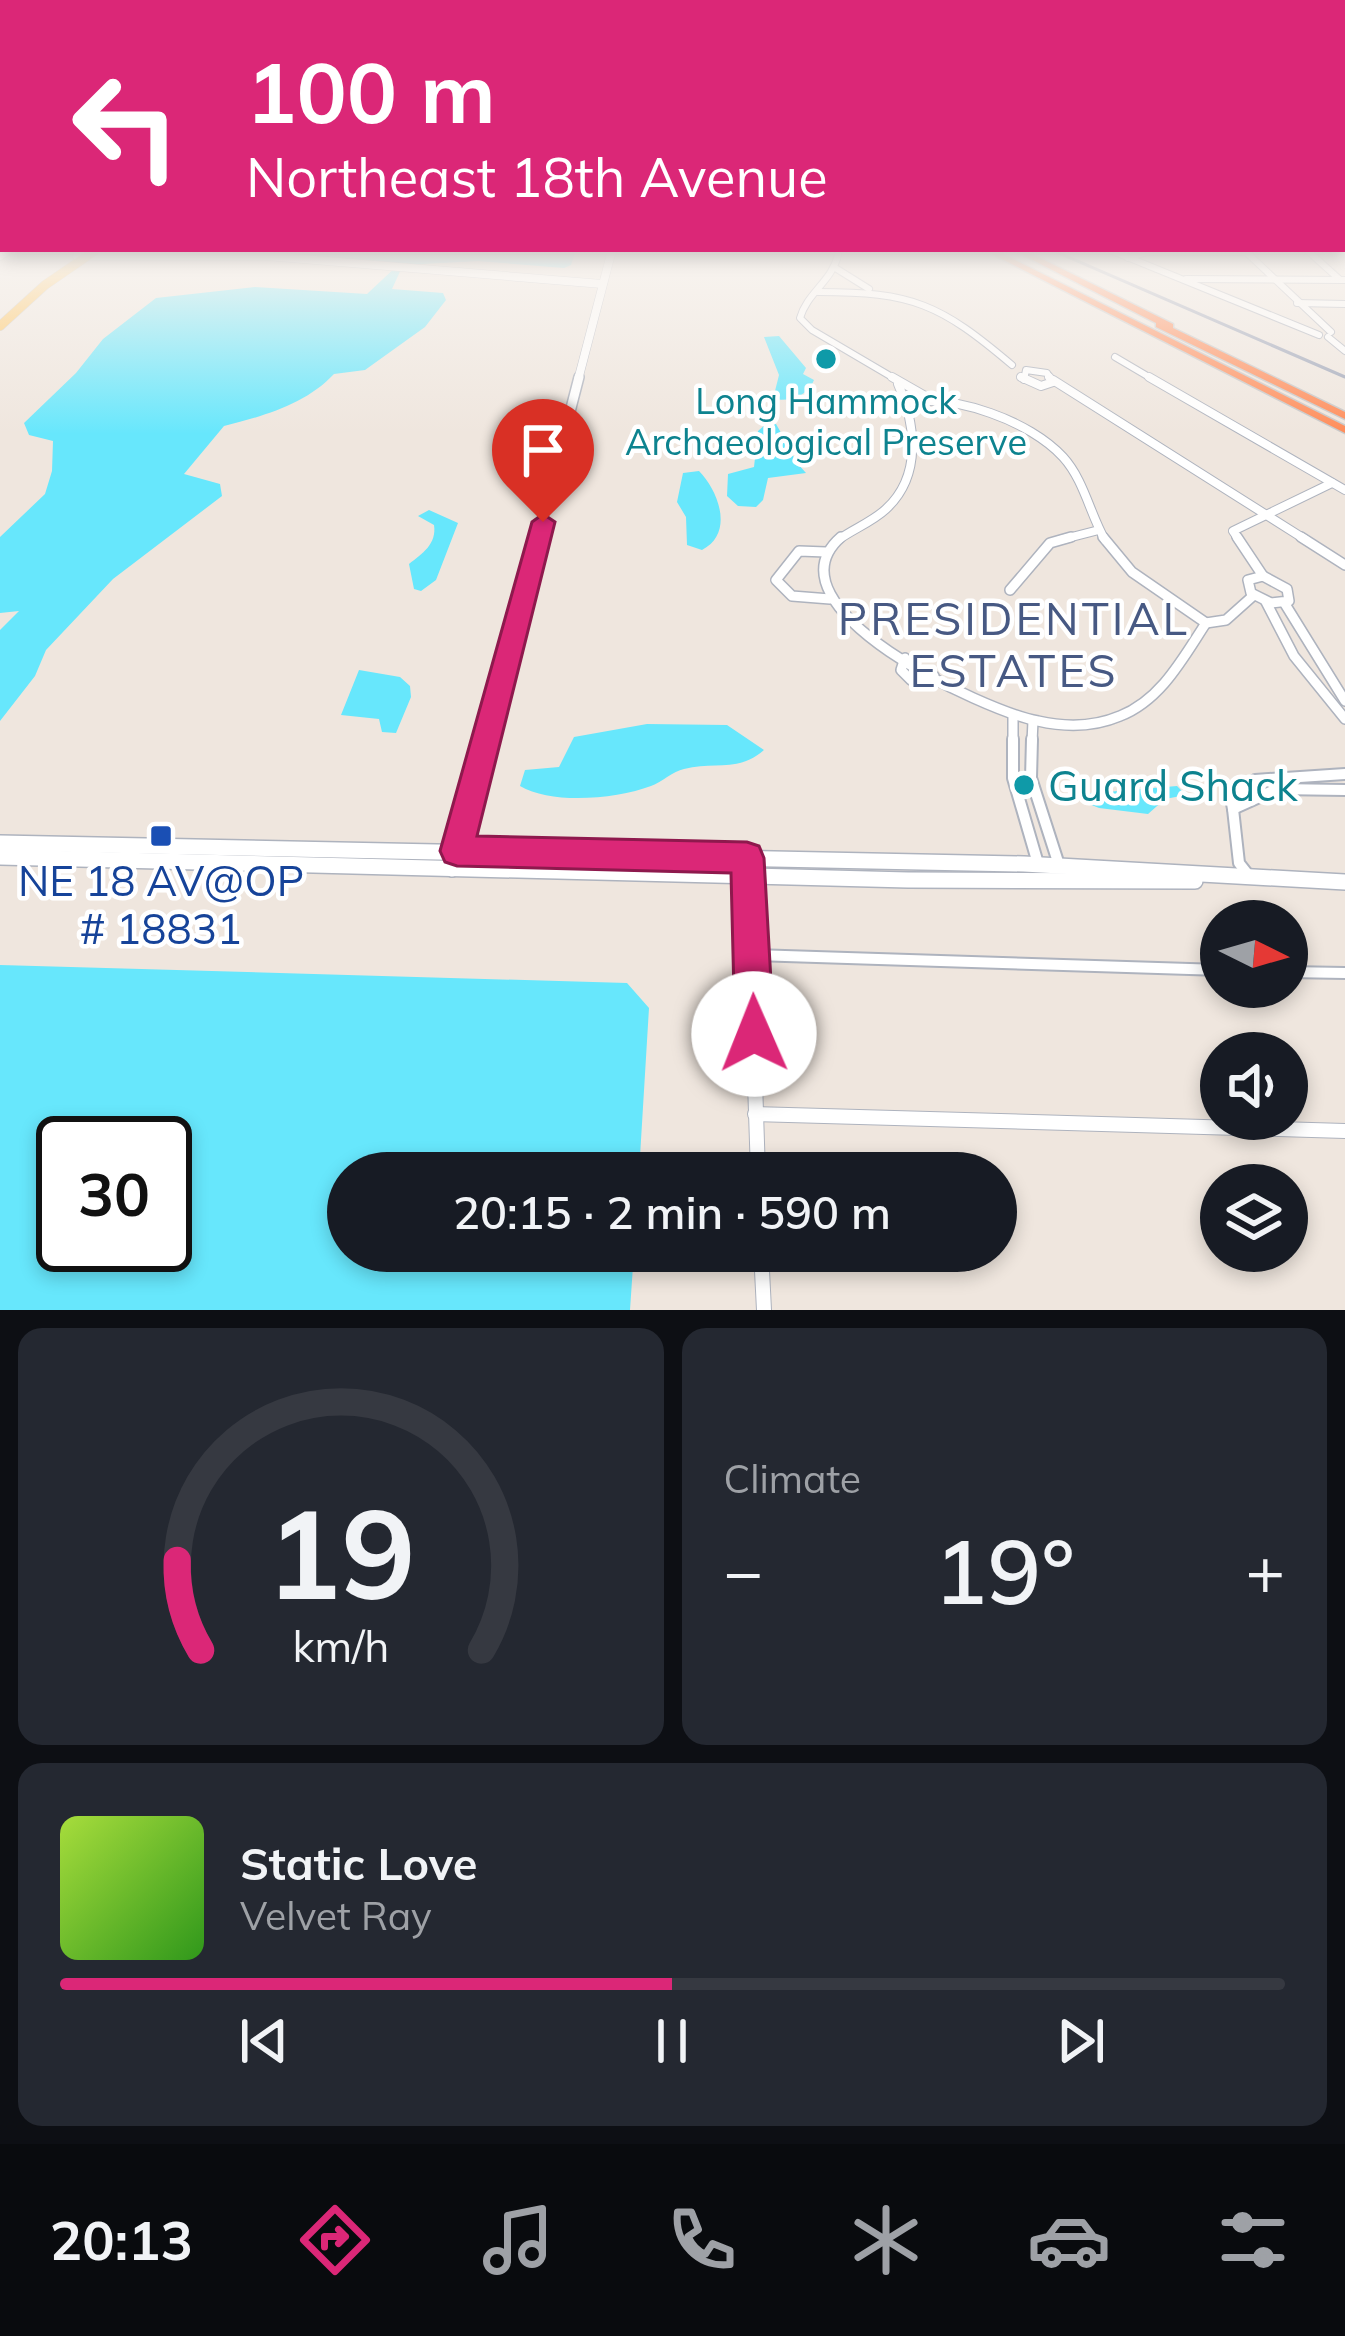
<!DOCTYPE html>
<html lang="en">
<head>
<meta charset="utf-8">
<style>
	body { margin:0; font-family:Mulish,sans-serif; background:#242831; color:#f1f3f6; height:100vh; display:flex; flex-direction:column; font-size:45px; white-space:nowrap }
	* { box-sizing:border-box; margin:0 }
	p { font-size:39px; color:#9ea1a6 }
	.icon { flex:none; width:66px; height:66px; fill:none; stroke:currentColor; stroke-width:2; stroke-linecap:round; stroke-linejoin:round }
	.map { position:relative; height:1310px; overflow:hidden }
	.sheet { display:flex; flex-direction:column; gap:18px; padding:18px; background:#0d0f14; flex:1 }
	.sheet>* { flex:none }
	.hud { position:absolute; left:0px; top:0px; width:1347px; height:252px; box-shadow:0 6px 18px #0003; background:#db2777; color:#fff; overflow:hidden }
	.needle { width:78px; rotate:95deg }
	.buttons { position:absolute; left:1200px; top:900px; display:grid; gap:24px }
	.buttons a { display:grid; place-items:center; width:108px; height:108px; border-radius:50%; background:#171b24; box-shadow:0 6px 18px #0003; font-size:60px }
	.speed { position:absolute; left:36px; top:1116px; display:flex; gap:24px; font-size:60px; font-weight:700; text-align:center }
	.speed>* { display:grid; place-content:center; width:156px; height:156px; border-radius:50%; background:#171b24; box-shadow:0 6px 18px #0003; line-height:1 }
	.speed .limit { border:6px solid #111; border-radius:18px; background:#fff; color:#111 }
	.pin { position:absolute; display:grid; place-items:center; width:102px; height:102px; color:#fff; margin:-123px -51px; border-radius:50% 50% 50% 0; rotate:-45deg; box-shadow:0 0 12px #0007 }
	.pin .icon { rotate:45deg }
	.me { position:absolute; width:132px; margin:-66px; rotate:359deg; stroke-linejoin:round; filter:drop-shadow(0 0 9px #0008) }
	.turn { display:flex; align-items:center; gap:42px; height:252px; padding:0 48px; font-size:54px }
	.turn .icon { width:156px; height:156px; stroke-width:2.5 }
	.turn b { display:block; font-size:84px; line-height:102px }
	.big { font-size:90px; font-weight:600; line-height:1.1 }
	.sheet .widget { flex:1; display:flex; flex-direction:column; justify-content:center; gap:18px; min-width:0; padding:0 42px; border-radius:24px; background:#242831 }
	.sheet .dial { align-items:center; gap:0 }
	.dial svg { height:312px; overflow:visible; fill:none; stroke:#363941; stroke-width:7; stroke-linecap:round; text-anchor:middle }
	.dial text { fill:#f1f3f6; stroke:none }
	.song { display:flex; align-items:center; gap:36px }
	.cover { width:144px; height:144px; border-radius:18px; background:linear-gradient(135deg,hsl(80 70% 55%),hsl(110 70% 35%)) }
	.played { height:12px; border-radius:6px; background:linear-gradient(90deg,#db2777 50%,#363941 50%) }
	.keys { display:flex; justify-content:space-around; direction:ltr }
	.heat { display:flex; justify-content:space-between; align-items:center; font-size:66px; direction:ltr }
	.sheet .tiles { flex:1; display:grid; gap:18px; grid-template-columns:1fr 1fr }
	.widget:last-child { grid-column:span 2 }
	.trip { position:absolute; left:327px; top:1152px; width:690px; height:120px; border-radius:60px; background:#171b24; box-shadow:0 6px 18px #0003; font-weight:600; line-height:120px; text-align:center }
	.dock { display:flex; height:192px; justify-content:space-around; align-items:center; background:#090b0e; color:#9ea1a6 }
	.dock .icon { width:84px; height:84px }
	.dock .selected { color:#db2777 }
	.dock b { font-size:54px; color:#f1f3f6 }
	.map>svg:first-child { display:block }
</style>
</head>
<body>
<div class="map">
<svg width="1345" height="1310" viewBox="0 0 1345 1310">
	<rect width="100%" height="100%" fill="#efe6de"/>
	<g fill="#67e7fc" fill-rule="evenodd">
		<path d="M227,250H576L571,265L564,268L478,261L403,265L392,289L443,293L446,300L425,327L365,370L334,374C306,404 264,416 224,426L184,474L220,484L222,496L113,579L46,650L35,676L0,721V630L19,611L0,613V537L45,494L52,471L53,441L29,435L24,423L76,373L103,339L156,298L255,287L367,294L399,264Z"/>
		<path d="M779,336L806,368L803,374L814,380C808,396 790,402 773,399L779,375L764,337Z"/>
		<path d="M767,423L776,424C787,442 792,459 806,473L768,478L763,500L756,507L738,506L727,496L728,474L754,467L758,431Z"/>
		<path d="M699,471C718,490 735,533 702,550L687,545L686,517L677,502L683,473Z"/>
		<path d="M429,510L458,523L436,580L421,591L414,589L409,564C422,554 437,544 434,525L418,516Z"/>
		<path d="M359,670L400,677L410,686L411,697L396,733L382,732L379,719L341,715Z"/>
		<path d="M647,724L727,725L764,750C738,773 715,761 684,769C673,771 662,782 651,786C616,799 552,805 520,786L525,770L559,767L574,737Z"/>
		<path d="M1177,786L1186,795L1165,799L1148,814L1099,808L1082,801L1083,794Z"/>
		<path d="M0,965L627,983L649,1008L639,1173H348V1251H634L630,1310H0ZM63,1143H165V1245H63Z"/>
	</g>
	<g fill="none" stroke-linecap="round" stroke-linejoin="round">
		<defs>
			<g id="street-far4">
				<path d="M1110,250L1319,335"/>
				<path d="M1244,250L1331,332"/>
				<path d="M1307,250L1339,279"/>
				<path d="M838,255C832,281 807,293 800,318L812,330L897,380"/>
				<path d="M0,257L10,250"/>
				<path d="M1128,258L1147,252H1246"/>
				<path d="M837,269L869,289"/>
				<path d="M1186,279L1345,280"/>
				<path d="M818,292C913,292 940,304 1012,365"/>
				<path d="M1297,303L1345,304"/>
				<path d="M1328,337L1345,351"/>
				<path d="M1115,357L1154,380"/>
				<path d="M1024,380L1026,370L1047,373L1051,380"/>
			</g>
			<g id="street-far3">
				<path d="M892,377L927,397"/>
				<path d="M1021,377L1041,386L1053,382L1049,377"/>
				<path d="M1149,377L1345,490"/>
				<path d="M1053,380L1306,540"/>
				<path d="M908,403C955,394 1030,421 1063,457C1084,480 1090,514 1105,540"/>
				<path d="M838,540C853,529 872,522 886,509C922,476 916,424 898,384"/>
				<path d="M1060,540L1095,531"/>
				<path d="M1239,540L1233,531L1332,483"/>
			</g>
			<g id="street-far2">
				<path d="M841,537C761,607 984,711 1038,721C1064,727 1094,727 1120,716C1161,700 1183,658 1206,623"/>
				<path d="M1103,537L1132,572L1206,623"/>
				<path d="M1237,537L1263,576"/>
				<path d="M1301,537L1345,565"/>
				<path d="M826,552L799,551L776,580L792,596L830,599"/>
				<path d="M1263,576L1287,589L1289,601L1271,603L1251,593L1248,580Z"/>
				<path d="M1010,590L1050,543L1071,537"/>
				<path d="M1266,602L1294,656L1345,719"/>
				<path d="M1285,604L1345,701"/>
				<path d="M1206,623L1226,620L1254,595"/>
				<path d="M905,658L901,670L911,680L926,682L934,676"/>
				<path d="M1013,715V742"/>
				<path d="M1032,742L1033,721"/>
			</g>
			<g id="street-far1">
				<path d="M1013,739V778L1039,867"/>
				<path d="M1032,739L1031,778L1059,865"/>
				<path d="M1345,774L1255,780L1231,798L1233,809L1277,789L1345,790"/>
				<path d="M1233,809L1239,863L1250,877"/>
				<path d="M748,875L752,994"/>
				<path d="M754,955L1221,970"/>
				<path d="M1287,972L1345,973"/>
			</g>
			<g id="street">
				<path d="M752,991L758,1173"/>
				<path d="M755,1114L1345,1131"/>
				<path d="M761,1251L764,1310"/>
			</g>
			<g id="secondary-far3">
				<path d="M77,256H267L602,284"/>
				<path d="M578,380L612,250"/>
			</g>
			<path id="secondary-far2" d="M537,540L579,377"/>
			<path id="secondary-far1" d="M485,742L538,537"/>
			<g id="secondary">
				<path d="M0,843L1024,864L1345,882"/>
				<path d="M0,857L908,880L1195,881"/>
				<path d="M452,869L486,739"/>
			</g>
			<path id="primary" d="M0,326L45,285L96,250"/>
			<g id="highway">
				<path d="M984,250H995L1345,426V433Z"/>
				<path d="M1013,250H1024L1173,324V328L1345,412V419L1156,327V323Z"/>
			</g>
		</defs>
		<use href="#street-far4" stroke="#aeb3be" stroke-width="8"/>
		<use href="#street-far3" stroke="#aeb3be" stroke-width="10"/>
		<use href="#street-far2" stroke="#aeb3be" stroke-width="12"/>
		<use href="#street-far1" stroke="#aeb3be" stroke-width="14"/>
		<use href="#street" stroke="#aeb3be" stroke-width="16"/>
		<use href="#secondary-far3" stroke="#aeb3be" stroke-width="9"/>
		<use href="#secondary-far2" stroke="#aeb3be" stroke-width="12"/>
		<use href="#secondary-far1" stroke="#aeb3be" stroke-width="15"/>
		<use href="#secondary" stroke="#aeb3be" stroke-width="18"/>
		<use href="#primary" stroke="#c8c8c8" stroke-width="10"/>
		<use href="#highway" stroke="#c8c8c8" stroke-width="3"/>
		<use href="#street-far4" stroke="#fff" stroke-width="6"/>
		<use href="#street-far3" stroke="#fff" stroke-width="8"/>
		<use href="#street-far2" stroke="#fff" stroke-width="9"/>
		<use href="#street-far1" stroke="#fff" stroke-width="10"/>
		<use href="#street" stroke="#fff" stroke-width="14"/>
		<use href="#secondary-far3" stroke="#fff" stroke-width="8"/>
		<use href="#secondary-far2" stroke="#fff" stroke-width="9"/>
		<use href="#secondary-far1" stroke="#fff" stroke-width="12"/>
		<use href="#secondary" stroke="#fff" stroke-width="15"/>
		<use href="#primary" stroke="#ffc153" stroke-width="9"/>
		<use href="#highway" fill="#ff8c59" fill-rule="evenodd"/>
		<path stroke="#9fa6b9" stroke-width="3" d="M1052,250L1345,377"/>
	</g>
	<linearGradient id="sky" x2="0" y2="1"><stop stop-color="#74c8f0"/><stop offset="0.58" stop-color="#f8f4f0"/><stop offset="1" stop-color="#f8f4f0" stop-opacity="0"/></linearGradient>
	<rect width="1345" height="434" fill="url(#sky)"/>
	<path fill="#db2777" stroke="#8e194d" stroke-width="3" d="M543,514L555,522L477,836L747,842L759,846L764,858L774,1034L768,1048L754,1054L741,1048L735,1034L731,873L457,866L445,862L440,851L532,522Z"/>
	<g fill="#0f9aa8" stroke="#fff" stroke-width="4.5">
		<circle cx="826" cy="359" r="12"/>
		<circle cx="1024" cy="785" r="12"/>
	</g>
	<rect fill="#1a4fb4" stroke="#fff" stroke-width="4.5" x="149" y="824" width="24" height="24" rx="6"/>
	<g text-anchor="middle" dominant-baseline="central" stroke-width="9" stroke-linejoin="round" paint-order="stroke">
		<g font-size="36" fill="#0d838f" stroke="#fff">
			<text x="826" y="400">Long Hammock<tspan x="826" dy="41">Archaeological Preserve</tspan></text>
		</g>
		<g font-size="42" fill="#0d838f" stroke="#fff" text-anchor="start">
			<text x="1048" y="785">Guard Shack</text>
		</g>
		<g font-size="42" fill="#164399" stroke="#fff">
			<text x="161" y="880">NE 18 AV@OP<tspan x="161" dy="48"># 18831</tspan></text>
		</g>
		<g font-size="45" letter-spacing="3" fill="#475983" stroke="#fff">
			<text x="1014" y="618">PRESIDENTIAL<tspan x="1014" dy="52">ESTATES</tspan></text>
		</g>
	</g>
</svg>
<div class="buttons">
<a><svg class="needle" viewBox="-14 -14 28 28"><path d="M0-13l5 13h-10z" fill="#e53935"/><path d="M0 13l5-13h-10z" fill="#9ea1a6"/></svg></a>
<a><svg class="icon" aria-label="sound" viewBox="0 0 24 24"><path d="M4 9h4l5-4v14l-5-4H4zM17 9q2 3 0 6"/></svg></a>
<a><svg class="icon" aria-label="layers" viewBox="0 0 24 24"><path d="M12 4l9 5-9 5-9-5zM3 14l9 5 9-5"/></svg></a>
</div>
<div class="speed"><div class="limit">30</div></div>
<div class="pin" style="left:543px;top:522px;background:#d93025"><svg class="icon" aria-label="arrive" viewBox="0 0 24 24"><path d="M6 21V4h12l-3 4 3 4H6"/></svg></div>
<svg class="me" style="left:754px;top:1034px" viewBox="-20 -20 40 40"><circle r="19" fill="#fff"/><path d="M0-13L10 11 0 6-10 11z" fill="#db2777"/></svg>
<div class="trip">20:15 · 2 min · 590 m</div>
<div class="hud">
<div class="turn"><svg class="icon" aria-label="left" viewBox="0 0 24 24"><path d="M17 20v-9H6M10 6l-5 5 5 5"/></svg><div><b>100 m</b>Northeast 18th Avenue</div></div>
</div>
</div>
<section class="sheet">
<div class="tiles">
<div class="widget dial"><svg viewBox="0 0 100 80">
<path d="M14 69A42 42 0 1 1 86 69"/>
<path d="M14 69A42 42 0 0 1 8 46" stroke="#db2777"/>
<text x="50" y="56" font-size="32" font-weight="700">19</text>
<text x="50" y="72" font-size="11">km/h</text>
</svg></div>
<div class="widget"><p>Climate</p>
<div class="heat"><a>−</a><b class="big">19°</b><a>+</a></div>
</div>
<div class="widget">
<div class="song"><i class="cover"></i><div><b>Static Love</b><p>Velvet Ray</p></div></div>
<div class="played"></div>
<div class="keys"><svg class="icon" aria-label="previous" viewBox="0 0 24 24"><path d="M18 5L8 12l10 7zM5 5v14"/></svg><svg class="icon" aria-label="pause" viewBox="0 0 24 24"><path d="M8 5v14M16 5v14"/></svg><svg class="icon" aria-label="next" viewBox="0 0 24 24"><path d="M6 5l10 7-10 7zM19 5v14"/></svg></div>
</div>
</div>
</section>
<nav class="dock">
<b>20:13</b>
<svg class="icon selected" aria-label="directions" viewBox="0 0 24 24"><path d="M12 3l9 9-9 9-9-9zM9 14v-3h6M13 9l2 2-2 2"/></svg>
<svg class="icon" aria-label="music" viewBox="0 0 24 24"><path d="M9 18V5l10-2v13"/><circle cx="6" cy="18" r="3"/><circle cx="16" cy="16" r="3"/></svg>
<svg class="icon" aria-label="phone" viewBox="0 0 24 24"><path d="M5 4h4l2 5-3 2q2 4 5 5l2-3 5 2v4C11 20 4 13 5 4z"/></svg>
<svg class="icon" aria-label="climate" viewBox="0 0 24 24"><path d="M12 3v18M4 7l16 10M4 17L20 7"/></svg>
<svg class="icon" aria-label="car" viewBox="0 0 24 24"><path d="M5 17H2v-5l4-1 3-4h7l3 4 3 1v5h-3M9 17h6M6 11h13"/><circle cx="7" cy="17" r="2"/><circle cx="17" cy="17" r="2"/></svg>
<svg class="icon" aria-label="filters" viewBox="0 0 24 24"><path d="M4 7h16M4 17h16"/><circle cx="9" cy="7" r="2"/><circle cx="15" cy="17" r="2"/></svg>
</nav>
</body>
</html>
